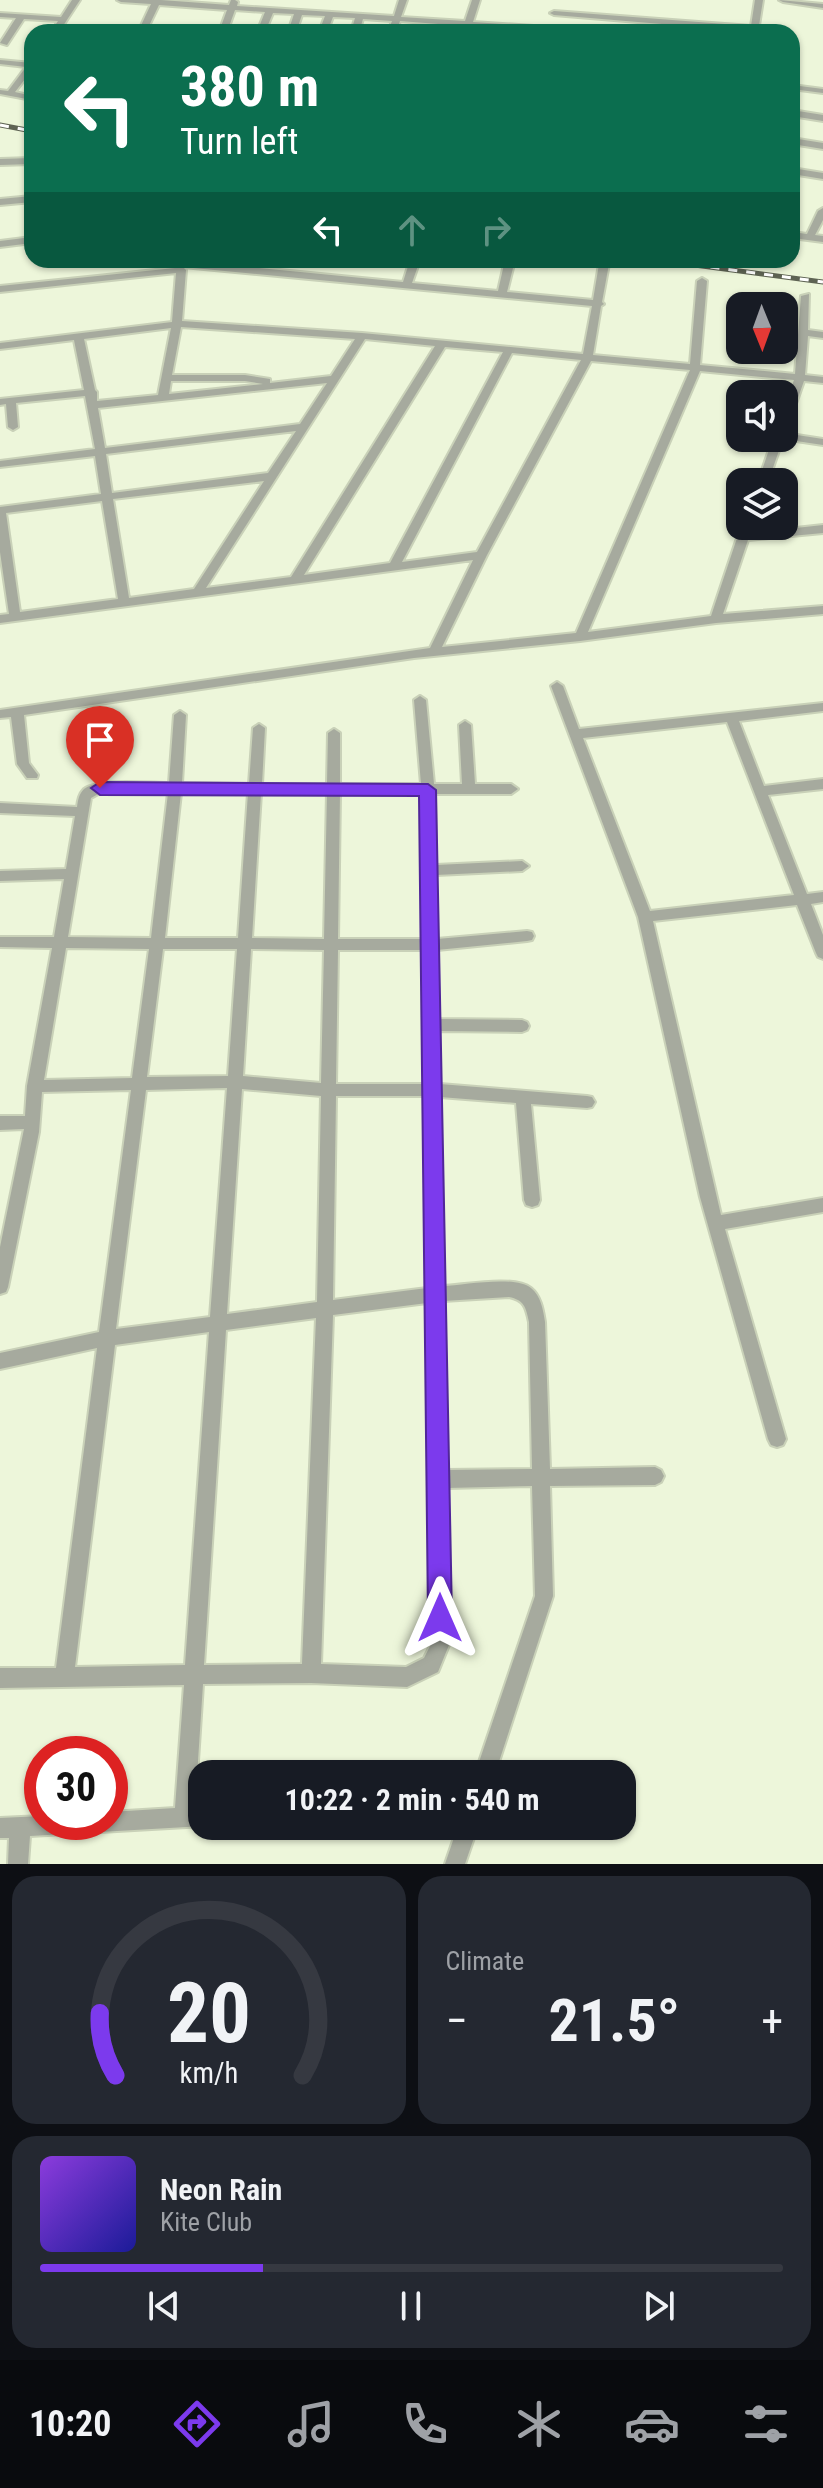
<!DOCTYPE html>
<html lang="en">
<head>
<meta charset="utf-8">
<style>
	body { margin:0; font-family:"Roboto Condensed",sans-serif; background:#242831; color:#f1f3f6; height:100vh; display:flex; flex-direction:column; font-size:30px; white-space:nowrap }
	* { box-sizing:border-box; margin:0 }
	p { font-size:26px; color:#9ea1a6 }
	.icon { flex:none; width:44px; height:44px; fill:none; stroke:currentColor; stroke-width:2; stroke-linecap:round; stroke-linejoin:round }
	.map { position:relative; height:1864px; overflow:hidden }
	.details { display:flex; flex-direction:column; gap:12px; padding:12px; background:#0d0f14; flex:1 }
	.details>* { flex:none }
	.hud { position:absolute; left:24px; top:24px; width:776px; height:244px; border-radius:24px; box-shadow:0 2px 6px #0004; background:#0b6e4f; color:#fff; overflow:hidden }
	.needle { width:52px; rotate:179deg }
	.fabs { position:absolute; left:726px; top:292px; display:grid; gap:16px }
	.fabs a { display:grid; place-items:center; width:72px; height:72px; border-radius:16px; background:#171b24; box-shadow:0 2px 6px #0004; font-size:40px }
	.speed { position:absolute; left:24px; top:1736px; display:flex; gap:16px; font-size:40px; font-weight:700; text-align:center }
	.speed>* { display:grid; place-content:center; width:104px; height:104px; border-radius:50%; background:#171b24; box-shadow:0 2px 6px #0004; line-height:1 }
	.speed .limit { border:12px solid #d22; background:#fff; color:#111 }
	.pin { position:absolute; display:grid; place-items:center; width:68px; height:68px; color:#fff; margin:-82px -34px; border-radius:50% 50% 50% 0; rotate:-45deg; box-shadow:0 0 8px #0007 }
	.pin .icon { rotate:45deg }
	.me { position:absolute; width:88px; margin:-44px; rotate:0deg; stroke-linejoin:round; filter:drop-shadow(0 0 6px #0008) }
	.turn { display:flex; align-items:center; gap:28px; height:168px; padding:0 24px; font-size:36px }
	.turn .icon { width:104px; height:104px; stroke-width:2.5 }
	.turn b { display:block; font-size:56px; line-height:68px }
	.lanes { display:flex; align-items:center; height:76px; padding:0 24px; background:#0003; justify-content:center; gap:40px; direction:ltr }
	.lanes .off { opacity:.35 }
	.big { font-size:60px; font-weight:700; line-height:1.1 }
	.details .tile { flex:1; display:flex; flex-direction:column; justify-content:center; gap:12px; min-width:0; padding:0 28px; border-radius:24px; background:#242831 }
	.details .dial { align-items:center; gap:0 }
	.dial svg { height:208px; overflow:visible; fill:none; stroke:#363941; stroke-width:7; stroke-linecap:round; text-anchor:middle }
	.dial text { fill:#f1f3f6; stroke:none }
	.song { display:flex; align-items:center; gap:24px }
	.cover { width:96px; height:96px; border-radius:12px; background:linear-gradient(135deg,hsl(270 70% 55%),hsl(240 70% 35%)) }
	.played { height:8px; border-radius:4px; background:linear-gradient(90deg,#7c3aed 30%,#363941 30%) }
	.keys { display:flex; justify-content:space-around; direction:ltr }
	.heat { display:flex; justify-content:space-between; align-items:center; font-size:44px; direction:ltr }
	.details .tiles { flex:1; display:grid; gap:12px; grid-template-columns:1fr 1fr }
	.tile:last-child { grid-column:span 2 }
	.trip { position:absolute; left:188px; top:1760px; width:448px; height:80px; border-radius:24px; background:#171b24; box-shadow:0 2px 6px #0004; font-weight:700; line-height:80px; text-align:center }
	.tabs { display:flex; height:128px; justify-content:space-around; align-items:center; background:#090b0e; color:#9ea1a6 }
	.tabs .icon { width:56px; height:56px }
	.tabs .active { color:#7c3aed }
	.tabs b { font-size:36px; color:#f1f3f6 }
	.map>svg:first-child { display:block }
</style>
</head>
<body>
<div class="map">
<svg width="823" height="1864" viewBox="0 0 823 1864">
	<rect width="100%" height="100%" fill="#edf6da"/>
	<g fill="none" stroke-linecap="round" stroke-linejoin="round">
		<defs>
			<g id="minor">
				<path d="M72,0H80L59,32H51L58,21L24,19L7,45L0,43L16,18L0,17V13L61,17Z"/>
				<path d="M117,0H161L229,5L231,0H235L238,2L237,6L394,16L399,0H407L401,17L465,21L472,0H480L473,22L548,27L552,29L548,31L471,26L469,32H465L462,30L464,26L400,21L396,32H388L392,21L363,19L359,32H351L355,18L333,17L327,32H319L325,16L302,15L296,32H288L294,14L273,13L265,32H257L265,12L235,10L227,32H219L227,10L159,5L146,32H138L151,4L121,2Z"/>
				<path d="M755,0H763L758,32L554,15L550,13L554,11L751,26Z"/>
				<path d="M779,0L823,4V8L783,2Z"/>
				<path d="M0,60L32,63V70L15,92L32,96V100L0,94V90L8,91L26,67L0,64Z"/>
				<path d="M792,85L823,89V93L792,89Z"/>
				<path d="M792,110L823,115V121L792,116Z"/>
				<path d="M792,138L823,143V149L792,144Z"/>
				<path d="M32,158V164L0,165V159Z"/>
				<path d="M792,168L823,173V179L792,174Z"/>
				<path d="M32,196V202L0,205V199Z"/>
				<path d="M823,208V220L815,235L823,236V242L792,238V232L807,234L818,211Z"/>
				<path d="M32,237V243L0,247V241Z"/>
				<path d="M176,260L403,282L410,260H420L412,283L498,291L505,260H515L507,292L593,300L599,264L604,261L609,264L602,302L604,304L601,306L593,355L690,364L697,281L702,278L707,281L700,365L795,374L801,296L809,294L808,330L823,332V338L808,336L805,375L823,377V383L804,381L789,423L784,426V408L794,380L700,371L588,632L711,616L741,526H753L750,533L823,525V533L748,540L723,614L823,606V614L716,623L580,641L414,658L24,715L29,763L38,775L37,778H27L17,764L11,717L0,718V710L430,648L473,560L0,623V615L9,614L0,552V507L101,494L95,456L0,467V461L95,449L85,396L16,403L18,427L13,430L8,427L6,404L0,405V399L84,390L74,340L0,349V343L172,322L176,273L0,292V286L175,268L171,263ZM183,267L592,306L583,354L362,333L182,321L186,270ZM181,327L355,339L331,376L270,383V379L245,375H172ZM171,328L158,395L97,401V392L95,390L84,339ZM365,339L435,346L291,577L206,588ZM445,347L503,352L390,563L304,575ZM512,353L581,360L477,552L402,562ZM591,361L690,370L576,633L442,647L487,555ZM171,381H245L263,384L169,394ZM327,383L300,424L105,448L98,408ZM296,431L268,473L112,493L106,454ZM264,481L194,589L129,598L113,499ZM102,501L118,599L20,612L6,513Z"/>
				<path d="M784,433L823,439V445L783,439L768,482H758L773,438H784Z"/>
				<path d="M557,682L563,686L579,729L823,703V711L739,721L764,786L823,779V789L768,795L807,894L823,892V902L811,904L823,935V959L818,957L816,953L797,905L653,921L721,1215L823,1198V1212L725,1229L786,1439L783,1445L777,1447L771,1445L768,1439L700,1197L638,917L551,686ZM727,722L794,895L650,911L583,738Z"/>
				<path d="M420,696L426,700L434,784H462L459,725L465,721L471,725L475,784H511L518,789L511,794H435L436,865L522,861L529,866L522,871L436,875L437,939L527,931L532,932L534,936L532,940L527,941L437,950L439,1019L522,1020L527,1022L529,1026L527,1030L522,1032L439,1031L440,1084L587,1096L592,1097L595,1102L592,1107L587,1108L531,1104L540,1200L538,1205L532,1207L526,1205L524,1200L516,1103L440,1097L443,1286C464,1285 514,1275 531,1288C541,1296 543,1310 545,1322L550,1469L655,1467L661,1470L664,1476L661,1482L655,1485L550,1486L553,1596L495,1774H475L535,1596L532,1486L447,1488L449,1645L438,1672L407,1687L311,1683L203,1684L195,1807H202V1826H204L30,1836L28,1864H8L9,1838H0V1818L42,1816V1822H110V1812L175,1808L184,1685L0,1688V1668H56L97,1348L0,1369V1353L99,1332L131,1090L42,1092L39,1132L8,1287L6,1292L0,1294V1247L24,1129L0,1130V1116H25L27,1086L52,948L0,947V937H54L64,879L0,881V871L66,869L75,816L0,813V803L77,807C78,800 79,794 84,789C98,778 150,783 169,783L174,715L180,711L186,715L182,783L249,784L253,728L259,724L265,728L262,784H327L328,733L334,729L340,733V784H421L414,700ZM100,793H168L151,938L68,937L91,798ZM181,793H248L238,938H165ZM261,793H327L324,939L252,938ZM340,793H422L423,939H338ZM66,948L149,949L132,1078L44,1080ZM163,949H237L228,1076L147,1077ZM251,949L324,950L321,1083L243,1076ZM338,950H423L425,1084H336ZM227,1088L210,1317L116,1329L146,1090ZM242,1089L321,1096L317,1302L227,1314ZM336,1096H425L427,1288L333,1300ZM509,1297C524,1300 526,1307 529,1322L532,1469L446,1470L443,1301ZM427,1303L431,1644L424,1658L406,1667L321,1664L333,1315ZM316,1318L302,1664L204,1665L226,1330ZM209,1332L185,1665L75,1667L115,1345Z"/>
				<path d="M458,1826H478L465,1864H445Z"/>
			</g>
		</defs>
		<use href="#minor" stroke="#c9d1b8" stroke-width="4"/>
		<use href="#minor" fill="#a6aa9e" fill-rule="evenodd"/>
		<defs>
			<g id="rail">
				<path d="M0,125L32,131"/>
				<path d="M657,260L823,282"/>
			</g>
		</defs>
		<use href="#rail" stroke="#5e6353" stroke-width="5"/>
		<use href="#rail" stroke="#fff" stroke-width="3" stroke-dasharray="9" stroke-linecap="butt"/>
	</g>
	<path fill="#7c3aed" stroke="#51269a" stroke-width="2" d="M100,782L428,784L436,790L452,1618L449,1626L440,1630L432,1626L428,1618L419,796L100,795L91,788Z"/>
</svg>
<div class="fabs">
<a><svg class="needle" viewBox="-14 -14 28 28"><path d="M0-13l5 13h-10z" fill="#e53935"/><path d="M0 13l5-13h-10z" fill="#9ea1a6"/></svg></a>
<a><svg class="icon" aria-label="sound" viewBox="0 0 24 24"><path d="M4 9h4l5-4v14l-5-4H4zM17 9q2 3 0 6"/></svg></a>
<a><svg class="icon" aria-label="layers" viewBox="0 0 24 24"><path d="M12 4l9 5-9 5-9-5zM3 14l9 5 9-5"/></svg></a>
</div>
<div class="speed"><div class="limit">30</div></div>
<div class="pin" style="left:100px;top:788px;background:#d93025"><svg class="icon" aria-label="arrive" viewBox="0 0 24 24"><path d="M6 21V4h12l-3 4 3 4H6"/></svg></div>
<svg class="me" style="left:440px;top:1618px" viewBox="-20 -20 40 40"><path d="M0-17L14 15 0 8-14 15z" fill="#7c3aed" stroke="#fff" stroke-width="4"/></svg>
<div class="trip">10:22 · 2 min · 540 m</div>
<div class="hud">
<div class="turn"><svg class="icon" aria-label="left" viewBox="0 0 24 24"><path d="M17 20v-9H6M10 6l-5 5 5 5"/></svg><div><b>380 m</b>Turn left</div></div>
<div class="lanes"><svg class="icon" aria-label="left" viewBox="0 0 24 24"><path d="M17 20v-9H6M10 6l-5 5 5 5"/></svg><svg class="icon off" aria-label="ahead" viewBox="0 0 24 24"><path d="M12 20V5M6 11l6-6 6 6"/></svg><svg class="icon off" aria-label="right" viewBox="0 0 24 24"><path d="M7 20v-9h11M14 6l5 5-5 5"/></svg></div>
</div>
</div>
<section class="details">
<div class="tiles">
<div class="tile dial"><svg viewBox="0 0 100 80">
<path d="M14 69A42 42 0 1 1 86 69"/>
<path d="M14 69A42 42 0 0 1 8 45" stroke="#7c3aed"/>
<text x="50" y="56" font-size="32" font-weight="700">20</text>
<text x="50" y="72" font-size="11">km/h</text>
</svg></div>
<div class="tile"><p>Climate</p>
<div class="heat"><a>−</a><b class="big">21.5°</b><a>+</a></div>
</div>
<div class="tile">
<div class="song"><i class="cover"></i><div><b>Neon Rain</b><p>Kite Club</p></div></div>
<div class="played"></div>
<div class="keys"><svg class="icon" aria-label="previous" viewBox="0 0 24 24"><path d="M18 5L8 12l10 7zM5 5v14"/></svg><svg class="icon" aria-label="pause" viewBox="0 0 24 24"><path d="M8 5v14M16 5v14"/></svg><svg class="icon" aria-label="next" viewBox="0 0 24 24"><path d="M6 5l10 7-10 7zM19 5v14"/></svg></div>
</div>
</div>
</section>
<nav class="tabs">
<b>10:20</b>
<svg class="icon active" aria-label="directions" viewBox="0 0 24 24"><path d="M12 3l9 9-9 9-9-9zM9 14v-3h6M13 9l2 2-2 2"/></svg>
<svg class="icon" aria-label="music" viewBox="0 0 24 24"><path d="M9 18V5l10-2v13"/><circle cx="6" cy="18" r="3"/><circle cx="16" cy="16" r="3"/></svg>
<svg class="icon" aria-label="phone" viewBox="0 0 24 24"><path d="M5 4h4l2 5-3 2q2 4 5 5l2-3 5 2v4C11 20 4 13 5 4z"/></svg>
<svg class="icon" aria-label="climate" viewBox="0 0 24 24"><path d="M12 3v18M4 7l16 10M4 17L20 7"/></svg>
<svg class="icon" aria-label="car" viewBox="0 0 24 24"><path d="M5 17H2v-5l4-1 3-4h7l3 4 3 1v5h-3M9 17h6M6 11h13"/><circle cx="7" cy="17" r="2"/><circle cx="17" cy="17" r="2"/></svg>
<svg class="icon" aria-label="filters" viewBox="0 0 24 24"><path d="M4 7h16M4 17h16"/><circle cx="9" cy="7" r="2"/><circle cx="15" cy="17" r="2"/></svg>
</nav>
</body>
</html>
